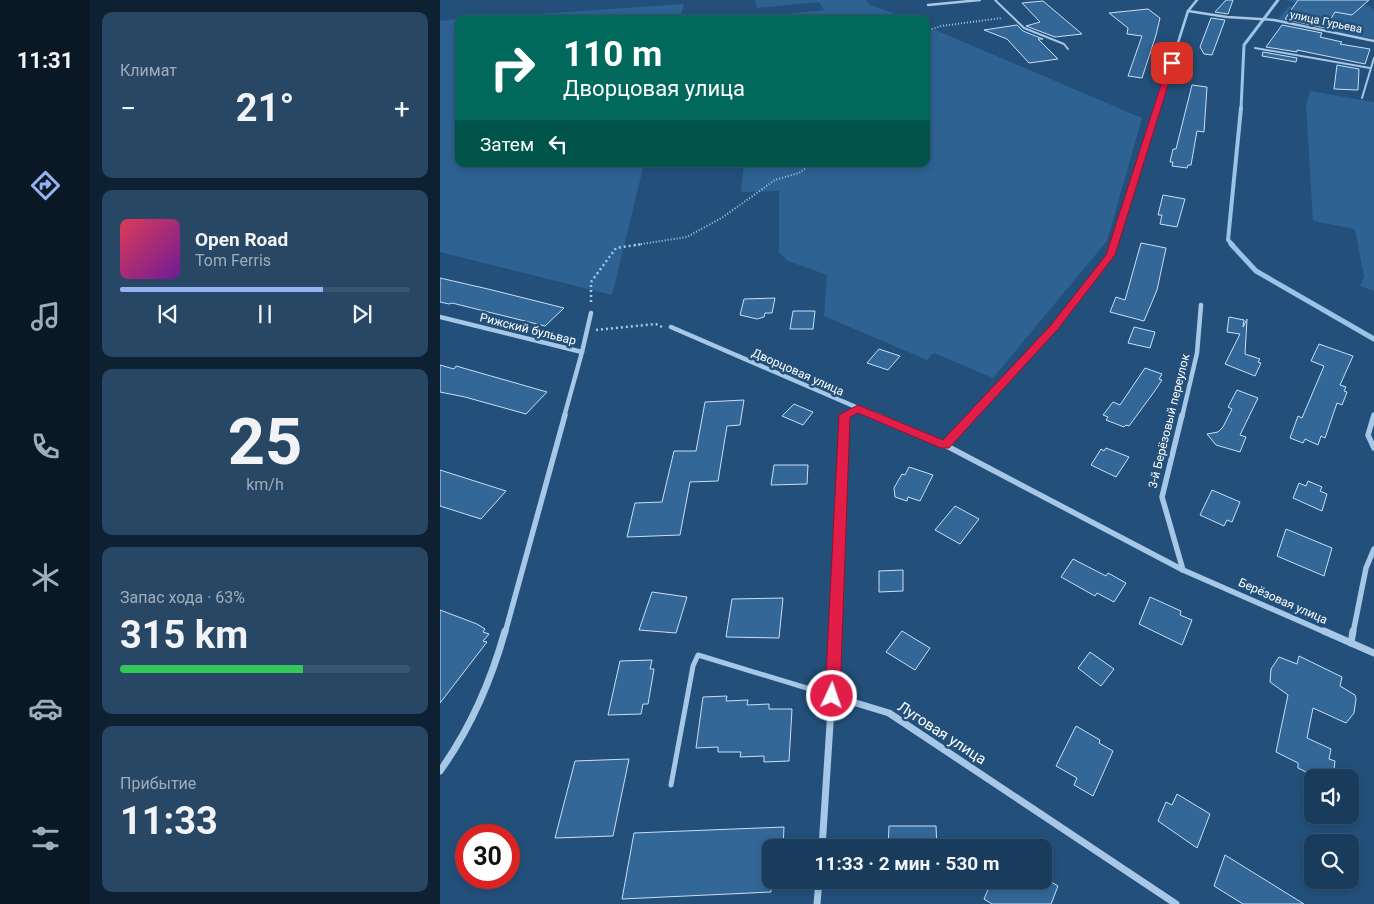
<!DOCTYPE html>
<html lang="ru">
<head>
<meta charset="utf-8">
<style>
	body { margin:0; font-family:Roboto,sans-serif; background:#274765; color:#f1f3f6; height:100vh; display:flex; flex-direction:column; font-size:19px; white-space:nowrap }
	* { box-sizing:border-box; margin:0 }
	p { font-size:16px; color:#9fadbb }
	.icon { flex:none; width:28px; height:28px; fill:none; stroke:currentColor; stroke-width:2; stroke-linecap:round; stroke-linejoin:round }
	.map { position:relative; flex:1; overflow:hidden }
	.sheet { display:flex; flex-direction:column; gap:12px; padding:12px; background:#0e2133; width:350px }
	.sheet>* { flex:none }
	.banner { position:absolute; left:15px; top:15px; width:475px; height:152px; border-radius:10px; box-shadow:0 2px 8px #0003,0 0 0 1px #385672; background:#00695c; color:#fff; overflow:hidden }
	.fabs { position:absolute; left:864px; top:769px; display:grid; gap:10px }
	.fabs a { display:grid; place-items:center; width:55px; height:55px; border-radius:10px; background:#1a3c5c; box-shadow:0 2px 8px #0003,0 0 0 1px #385672; font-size:25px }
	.speed { position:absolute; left:15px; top:824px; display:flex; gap:10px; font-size:25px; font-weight:700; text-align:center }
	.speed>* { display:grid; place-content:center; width:65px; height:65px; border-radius:50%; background:#1a3c5c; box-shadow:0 2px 8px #0003,0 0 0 1px #385672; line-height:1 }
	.speed .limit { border:8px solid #d22; background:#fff; color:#111 }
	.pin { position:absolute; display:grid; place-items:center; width:42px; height:42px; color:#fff; margin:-21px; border-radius:10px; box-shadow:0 2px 8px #0006 }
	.me { position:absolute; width:55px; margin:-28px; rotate:3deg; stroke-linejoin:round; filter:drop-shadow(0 0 4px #0008) }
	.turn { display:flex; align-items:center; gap:18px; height:105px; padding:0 25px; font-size:22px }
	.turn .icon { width:65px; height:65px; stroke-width:2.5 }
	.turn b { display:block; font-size:35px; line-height:42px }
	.then { display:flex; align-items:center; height:48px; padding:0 25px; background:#0003; gap:10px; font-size:19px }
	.big { font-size:38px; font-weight:700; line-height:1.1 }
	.sheet .tile { flex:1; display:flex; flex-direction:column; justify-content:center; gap:8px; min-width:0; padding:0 18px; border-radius:10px; background:#274765 }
	.sheet .dial { align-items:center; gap:0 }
	.dial b { font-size:65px; line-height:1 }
	.song { display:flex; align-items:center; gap:15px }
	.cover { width:60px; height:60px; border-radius:8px; background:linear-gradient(135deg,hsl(350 70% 55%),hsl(280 70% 35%)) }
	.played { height:5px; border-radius:2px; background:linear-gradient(90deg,#95b2f1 70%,#385672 70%) }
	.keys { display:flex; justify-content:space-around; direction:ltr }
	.heat { display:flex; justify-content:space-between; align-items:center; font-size:28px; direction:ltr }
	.charge { height:8px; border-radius:4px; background:linear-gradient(90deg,#34c759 63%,#385672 0) }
	.trip { position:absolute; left:322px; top:839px; width:290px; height:50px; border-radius:10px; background:#1a3c5c; box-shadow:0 2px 8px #0003,0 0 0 1px #385672; font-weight:700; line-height:50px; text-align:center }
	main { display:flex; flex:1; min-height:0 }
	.tabs { display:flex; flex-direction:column; width:90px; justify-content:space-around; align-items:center; background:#0a1825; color:#9fadbb }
	.tabs .icon { width:35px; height:35px }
	.tabs .active { color:#95b2f1 }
	.tabs b { font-size:22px; color:#f1f3f6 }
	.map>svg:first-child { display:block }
</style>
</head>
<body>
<main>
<nav class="tabs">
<b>11:31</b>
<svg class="icon active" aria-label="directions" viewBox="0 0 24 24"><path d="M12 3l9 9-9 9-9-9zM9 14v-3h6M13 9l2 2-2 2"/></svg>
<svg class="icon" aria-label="music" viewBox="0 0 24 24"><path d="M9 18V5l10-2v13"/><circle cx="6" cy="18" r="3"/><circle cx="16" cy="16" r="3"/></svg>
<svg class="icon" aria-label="phone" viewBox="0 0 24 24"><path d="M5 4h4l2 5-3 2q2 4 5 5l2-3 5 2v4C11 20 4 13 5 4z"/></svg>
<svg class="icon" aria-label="climate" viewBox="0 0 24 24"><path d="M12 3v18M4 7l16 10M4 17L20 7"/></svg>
<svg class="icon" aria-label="car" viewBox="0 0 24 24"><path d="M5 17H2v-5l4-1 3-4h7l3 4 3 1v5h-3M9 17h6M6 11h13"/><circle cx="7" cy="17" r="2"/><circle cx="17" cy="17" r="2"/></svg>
<svg class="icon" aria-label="filters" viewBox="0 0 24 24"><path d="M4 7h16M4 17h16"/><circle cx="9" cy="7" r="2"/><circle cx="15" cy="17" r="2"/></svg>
</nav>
<section class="sheet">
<div class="tile"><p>Климат</p>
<div class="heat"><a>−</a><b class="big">21°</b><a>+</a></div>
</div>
<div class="tile">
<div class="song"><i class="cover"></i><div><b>Open Road</b><p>Tom Ferris</p></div></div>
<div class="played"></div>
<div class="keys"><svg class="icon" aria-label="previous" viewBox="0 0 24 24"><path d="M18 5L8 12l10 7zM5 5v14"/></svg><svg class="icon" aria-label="pause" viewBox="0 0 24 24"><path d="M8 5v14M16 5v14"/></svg><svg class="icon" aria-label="next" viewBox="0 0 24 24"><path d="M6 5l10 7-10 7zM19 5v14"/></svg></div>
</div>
<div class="tile dial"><b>25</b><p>km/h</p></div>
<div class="tile"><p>Запас хода · 63%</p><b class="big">315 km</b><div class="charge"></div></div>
<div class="tile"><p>Прибытие</p><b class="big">11:33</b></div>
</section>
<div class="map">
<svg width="934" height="904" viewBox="0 0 934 904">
	<rect width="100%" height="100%" fill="#23507b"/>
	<g fill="#2d6293">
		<path d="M315,0H426L431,5L469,19H319V17L384,10L379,2L317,8Z"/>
		<path d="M844,0H912L911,2L929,6L934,11V39L838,19L849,6L856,7L858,3Z"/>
		<path d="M244,4L240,19H26Z"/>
		<path d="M19,19V164H204L172,295L0,252V21Z"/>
		<path d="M486,26L702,118L667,241L553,378L494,353L487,360L384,316L387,275L348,261L339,252V191L301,192L304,164H486Z"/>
		<path d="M870,91L934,102V291L920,286L924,277L915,229L873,221L866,105Z"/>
	</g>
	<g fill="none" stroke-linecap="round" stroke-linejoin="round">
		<path stroke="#9ac3e6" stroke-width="3" d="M801,109L804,45L838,0"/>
		<path stroke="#9ac3e6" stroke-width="4" d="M793,245L788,240L801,108"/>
		<path stroke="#9ac3e6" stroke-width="5" d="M791,244L816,271L934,339"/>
	</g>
	<g fill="#336798" stroke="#c9dff4">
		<path d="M786,0H793L788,14L775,12Z"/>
		<path d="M858,0H929L912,15L895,12L885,28L845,19Z"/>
		<path d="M603,1L642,34L615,37L586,26L600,22L582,3Z"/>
		<path d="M708,9L720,18L716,35L702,78L688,76L702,36L687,34L688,28L669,13Z"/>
		<path d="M771,18L785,20L772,55L764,54L760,47Z"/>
		<path d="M577,25L583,31L603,39H598L618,59L589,63L567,39L544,30Z"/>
		<path d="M842,25L882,33L880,37L902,42L900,44L930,49L925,64L857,50V52L826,47Z"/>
		<path d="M823,52L857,58L856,62L822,56Z"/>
		<path d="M897,65L919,69L918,90L894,89Z"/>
		<path d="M752,85L767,87L764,132L757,131L751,165H748L747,168L732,166L733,162H730L733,149H736Z"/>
		<path d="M723,195L745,199L737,227L720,224L722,215H718Z"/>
		<path d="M701,243L726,248L717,290L704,321L670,312L676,297L685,300Z"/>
		<path d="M0,278L48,289L124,308L105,326L12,303L9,304L0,302Z"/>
		<path d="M335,298L332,313H325L324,317L317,319L300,315L304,299Z"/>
		<path d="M353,311H375L373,329H350Z"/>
		<path d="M789,317L804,320L803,327L807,319L805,354L820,359L818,362L821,363L815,376L785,364L800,334L787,332Z"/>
		<path d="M694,327L715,332L710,348L688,343Z"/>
		<path d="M879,344L913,356L900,385L906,387L904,391L907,392L902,405L897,403L885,438L881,436L878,445L865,439L863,443L850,438L858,416L862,418L884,366L871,361Z"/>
		<path d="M439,349L460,356L448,370L427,363Z"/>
		<path d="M0,365L14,369L16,366L107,392L86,414L25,397L0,392Z"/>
		<path d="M705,368L722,374L719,379L722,380L714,392L689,426L686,425L684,427L666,420L668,417L663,415L673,402L680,405Z"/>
		<path d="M797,390L818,398L800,435L806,437L800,452L776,445L767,434L778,432L783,427L792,409L788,407Z"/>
		<path d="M304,400L300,425L287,426L278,481L250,482L240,535L187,537L195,503L222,502L234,451H256L265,402Z"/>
		<path d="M354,404L373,412L363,425L342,416Z"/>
		<path d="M666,448L689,457L676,477L651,465L661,449L664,451Z"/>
		<path d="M334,465H368L367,484L331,485Z"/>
		<path d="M469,467L493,475L480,501L468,497L467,501L455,497L454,488L462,474L465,475Z"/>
		<path d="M0,470L66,491L41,519L0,506Z"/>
		<path d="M868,481L882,487L880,491L887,494L882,511L853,498L859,483L866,486Z"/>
		<path d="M772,490L800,502L792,522L787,520L784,526L760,515Z"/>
		<path d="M515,506L539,519L520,544L495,530Z"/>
		<path d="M846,529L892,548L884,576L837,556Z"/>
		<path d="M633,559L666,576L668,573L686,583L674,602L657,593L655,596L621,577Z"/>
		<path d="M463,570V591L439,592V571Z"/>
		<path d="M212,592L247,597L236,633L199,630Z"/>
		<path d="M710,597L741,611L740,615L752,620L742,645L699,624Z"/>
		<path d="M343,598L339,638L286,637L292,599Z"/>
		<path d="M0,610L37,624L45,629L43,632L49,634L43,641L47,642L0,703Z"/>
		<path d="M462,631L490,648L475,670L446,652Z"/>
		<path d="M650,652L674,669L661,686L638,668Z"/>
		<path d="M859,656L902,677L900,686L915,695L916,699L914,713L906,723L873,708L867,738L891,749L889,759L895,761L893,778H878L858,768V763L836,752L848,695L830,682L831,669L839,657L857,664Z"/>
		<path d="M212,660L210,669H214L208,704H203L201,714L168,715L180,661Z"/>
		<path d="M287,696L286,701L308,700L307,705L329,704V709H352L349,761L324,762V756L300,757L301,752H278V747L256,748L263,697Z"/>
		<path d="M636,726L660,740L659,743L673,751L653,796L634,785L637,778L616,766Z"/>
		<path d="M189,759L173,836L115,838L135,761Z"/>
		<path d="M737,794L770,814L757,848L718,821L726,802L732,805Z"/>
		<path d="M449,826H496L497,848H448Z"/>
		<path d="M344,827L343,848H331V892L182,899L194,833Z"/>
		<path d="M785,855L864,904H803L774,886Z"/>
		<path d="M552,880H608L618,886L611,904H552L544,899Z"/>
	</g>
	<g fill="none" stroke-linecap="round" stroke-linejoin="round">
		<g stroke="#a6c7e5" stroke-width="2" stroke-dasharray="1 2" stroke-linecap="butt">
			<path d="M486,31L501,26L562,18"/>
			<path d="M195,245L247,237L283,217L335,180L359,173L371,164"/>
		</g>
		<g stroke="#a6c7e5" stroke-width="2.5" stroke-dasharray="2 3" stroke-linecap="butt">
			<path d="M151,302V282L176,248L203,244"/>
			<path d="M156,330L216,324L222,327"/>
		</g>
		<g stroke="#a6c7e5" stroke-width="2">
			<path d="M555,0L584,28L624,44L628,49"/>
			<path d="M815,48L930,68"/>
			<path d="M922,98L934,58"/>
		</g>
		<path stroke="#a6c7e5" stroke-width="5" d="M231,785L253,666L258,655L393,696"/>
		<g stroke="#a6c7e5" stroke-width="2.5">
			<path d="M488,5L540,0"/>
			<path d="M748,11L757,0"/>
			<path d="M717,109L748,11L787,17L834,20L934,41"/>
		</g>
		<path stroke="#a6c7e5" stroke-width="3" d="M674,245L718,108"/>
		<g stroke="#a6c7e5" stroke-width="4.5">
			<path d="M0,317L142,352L124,417"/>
			<path d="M231,327L439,417"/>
			<path d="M142,352L151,313"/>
			<path d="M405,417L418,409"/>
			<path d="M531,417L614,327L671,255L675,244"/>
			<path d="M742,417L757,353L761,305"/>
		</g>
		<g stroke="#a6c7e5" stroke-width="5.5">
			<path d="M436,415L505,445"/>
			<path d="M532,415L505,445L743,570L887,633"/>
			<path d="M742,415L722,497L743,570"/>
			<path d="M934,415L928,435L934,448"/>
			<path d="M65,633L125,415"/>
			<path d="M396,633L405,415"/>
			<path d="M913,633L926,568L934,549"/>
		</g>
		<g stroke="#a6c7e5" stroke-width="7">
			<path d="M884,631L934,653"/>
			<path d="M911,643L913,631"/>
			<path d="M393,696L449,713L736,904"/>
			<path d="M0,771C30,729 51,681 65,631"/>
			<path d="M382,848L396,631"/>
			<path d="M377,904L379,880"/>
		</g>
	</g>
	<path fill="#e11d48" stroke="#92132f" d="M732,61L735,63L675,255L618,329L509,448H501L418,413L410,417L400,696L398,701L392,703L387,701L385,696L399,415L418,405L503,440L611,325L666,255L728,63Z"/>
	<g text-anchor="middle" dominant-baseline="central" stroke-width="5" stroke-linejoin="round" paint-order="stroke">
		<g font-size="11" fill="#fff" stroke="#23507b">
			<text transform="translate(886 22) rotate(12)">улица Гурьева</text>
		</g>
		<g font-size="12" fill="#fff" stroke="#23507b">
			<text transform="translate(88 329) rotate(14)">Рижский бульвар</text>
			<text transform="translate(358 372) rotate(24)">Дворцовая улица</text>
			<text transform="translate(729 421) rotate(-76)">3-й Берёзовый переулок</text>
			<text transform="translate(843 601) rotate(24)">Берёзовая улица</text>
		</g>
		<g font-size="15" fill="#fff" stroke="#23507b">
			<text transform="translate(502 733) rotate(33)">Луговая улица</text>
		</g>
	</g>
</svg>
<div class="fabs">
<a><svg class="icon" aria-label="sound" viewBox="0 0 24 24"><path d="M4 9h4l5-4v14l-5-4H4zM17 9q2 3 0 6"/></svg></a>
<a><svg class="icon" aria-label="search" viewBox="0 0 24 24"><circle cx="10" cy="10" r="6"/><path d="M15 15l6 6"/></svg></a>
</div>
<div class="speed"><div class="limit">30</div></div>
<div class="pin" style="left:732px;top:63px;background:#d93025"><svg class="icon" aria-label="arrive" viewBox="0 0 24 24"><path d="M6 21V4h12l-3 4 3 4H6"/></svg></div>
<svg class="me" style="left:392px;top:696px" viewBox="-20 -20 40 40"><circle r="17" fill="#e11d48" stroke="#fff" stroke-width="3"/><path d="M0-11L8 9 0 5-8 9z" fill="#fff"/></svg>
<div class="trip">11:33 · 2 мин · 530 m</div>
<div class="banner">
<div class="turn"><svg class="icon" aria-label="right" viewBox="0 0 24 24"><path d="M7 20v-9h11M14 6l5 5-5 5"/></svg><div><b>110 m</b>Дворцовая улица</div></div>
<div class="then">Затем<svg class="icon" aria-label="left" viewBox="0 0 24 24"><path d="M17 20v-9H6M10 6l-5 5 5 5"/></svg></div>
</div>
</div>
</main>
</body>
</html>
